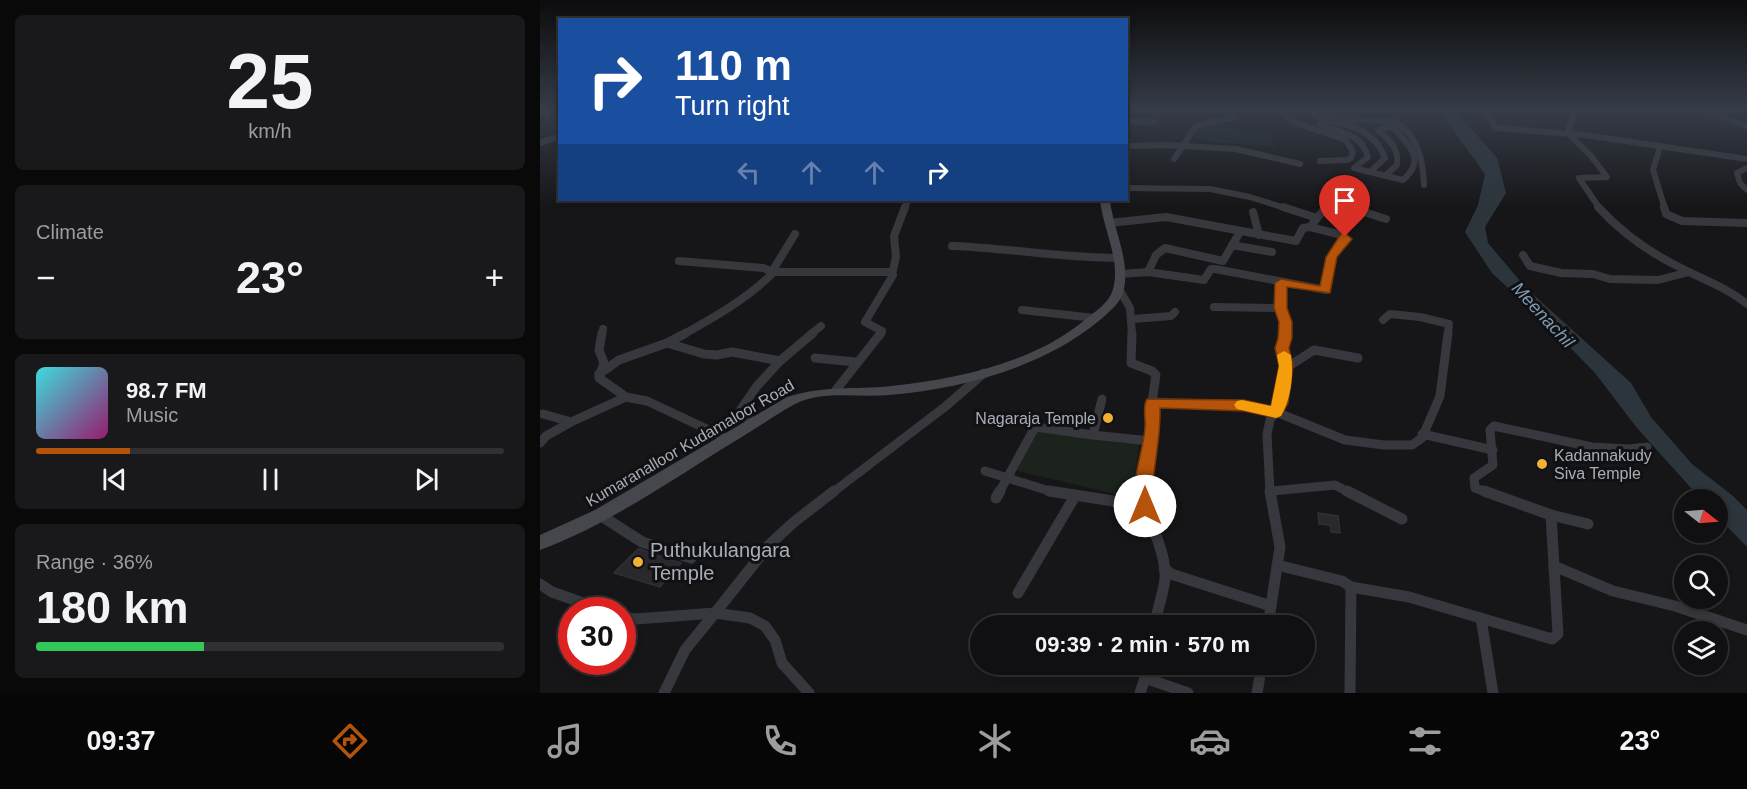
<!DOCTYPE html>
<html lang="en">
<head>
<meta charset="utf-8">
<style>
	body { margin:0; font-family:Arial,sans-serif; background:#19191b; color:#f1f3f6; height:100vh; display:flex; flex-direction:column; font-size:22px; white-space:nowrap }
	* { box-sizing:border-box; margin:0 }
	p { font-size:20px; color:#9c9d9f }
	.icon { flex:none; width:33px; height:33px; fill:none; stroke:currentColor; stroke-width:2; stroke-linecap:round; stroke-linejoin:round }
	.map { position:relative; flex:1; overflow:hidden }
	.sheet { display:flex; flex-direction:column; gap:15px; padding:15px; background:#09090a; width:540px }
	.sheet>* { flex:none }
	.hud { position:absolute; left:18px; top:18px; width:570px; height:183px; border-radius:0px; box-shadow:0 3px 9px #0003,0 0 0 2px #303032; background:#1a4fa0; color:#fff; overflow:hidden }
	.needle { width:39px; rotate:107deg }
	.tools { position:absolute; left:1134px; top:489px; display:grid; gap:12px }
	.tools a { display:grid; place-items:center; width:54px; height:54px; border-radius:50%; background:#101012; box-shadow:0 3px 9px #0003,0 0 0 2px #303032; font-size:30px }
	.speed { position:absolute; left:18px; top:597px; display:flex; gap:12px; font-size:30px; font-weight:700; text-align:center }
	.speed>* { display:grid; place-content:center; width:78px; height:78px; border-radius:50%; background:#101012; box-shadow:0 3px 9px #0003,0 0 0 2px #303032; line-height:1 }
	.speed .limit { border:9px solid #d22; background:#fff; color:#111 }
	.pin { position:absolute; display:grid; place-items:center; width:51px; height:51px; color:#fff; margin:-62px -26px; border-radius:50% 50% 50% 0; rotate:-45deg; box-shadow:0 0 6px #0007 }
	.pin .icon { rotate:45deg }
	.me { position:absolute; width:66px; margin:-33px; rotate:0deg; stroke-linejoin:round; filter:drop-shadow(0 0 4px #0008) }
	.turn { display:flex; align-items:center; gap:21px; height:126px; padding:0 18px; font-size:27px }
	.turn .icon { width:78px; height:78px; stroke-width:2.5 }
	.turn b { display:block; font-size:42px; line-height:51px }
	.lanes { display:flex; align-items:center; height:57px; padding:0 18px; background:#0003; justify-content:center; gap:30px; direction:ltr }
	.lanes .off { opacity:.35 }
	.big { font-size:45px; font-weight:700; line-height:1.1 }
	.sheet .widget { flex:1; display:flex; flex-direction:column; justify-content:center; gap:9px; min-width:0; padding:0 21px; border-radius:9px; background:#19191b }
	.sheet .dial { align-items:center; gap:0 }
	.dial b { font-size:78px; line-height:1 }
	.song { display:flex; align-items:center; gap:18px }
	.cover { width:72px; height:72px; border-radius:9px; background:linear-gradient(135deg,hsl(180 70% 55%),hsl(320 70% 35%)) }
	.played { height:6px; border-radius:3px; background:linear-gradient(90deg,#b45309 20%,#303032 20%) }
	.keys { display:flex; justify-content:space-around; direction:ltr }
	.heat { display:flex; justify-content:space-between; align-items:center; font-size:33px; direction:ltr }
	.charge { height:9px; border-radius:4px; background:linear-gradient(90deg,#34c759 36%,#303032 0) }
	.trip { position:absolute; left:430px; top:615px; width:345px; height:60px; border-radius:30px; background:#101012; box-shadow:0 3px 9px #0003,0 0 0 2px #303032; font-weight:700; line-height:60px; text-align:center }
	.tabs { display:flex; height:96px; justify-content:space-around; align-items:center; background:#060607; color:#9c9d9f }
	.tabs .icon { width:42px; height:42px }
	.tabs .current { color:#b45309 }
	.tabs b { font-size:27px; color:#f1f3f6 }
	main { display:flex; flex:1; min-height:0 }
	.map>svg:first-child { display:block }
</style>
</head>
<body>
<main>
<section class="sheet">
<div class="widget dial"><b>25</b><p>km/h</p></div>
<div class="widget"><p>Climate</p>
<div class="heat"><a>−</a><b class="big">23°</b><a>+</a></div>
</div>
<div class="widget">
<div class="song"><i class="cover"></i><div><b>98.7 FM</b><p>Music</p></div></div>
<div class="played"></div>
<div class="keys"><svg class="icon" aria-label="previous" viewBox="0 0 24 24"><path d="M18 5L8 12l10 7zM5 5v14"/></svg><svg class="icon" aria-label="pause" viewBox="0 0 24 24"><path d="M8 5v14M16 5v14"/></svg><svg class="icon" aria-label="next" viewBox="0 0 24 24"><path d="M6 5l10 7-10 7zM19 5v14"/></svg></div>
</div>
<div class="widget"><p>Range · 36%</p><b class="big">180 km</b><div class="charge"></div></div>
</section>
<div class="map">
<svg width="1207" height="693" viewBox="0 0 1207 693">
	<rect width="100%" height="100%" fill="#161618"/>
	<g fill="#1c231d">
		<path d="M682,127L731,134L735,147L659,141L653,133L661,128Z"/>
		<path d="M495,428L599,444L592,498L474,470Z"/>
	</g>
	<path fill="#2c353c" d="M914,109L957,158L966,193L945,227L948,243L986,288L1091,383L1111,417L1152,464L1193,496L1207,510V547L1178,517V500L1161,499L1097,428L1055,373L1012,329L952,273L925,232L938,205L945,174L898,109Z"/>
	<g fill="#29292c" stroke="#303034" stroke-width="1.5">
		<path d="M778,513L798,516L800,533L791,532L790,525L779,524Z"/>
		<path d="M98,549H100L141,563L120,587L74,573Z"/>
	</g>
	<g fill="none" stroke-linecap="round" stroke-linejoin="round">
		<g stroke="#37383d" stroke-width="6">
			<path d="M738,109C757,128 782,130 806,140L813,152L811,158L807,160L780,161"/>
			<path d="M771,109L775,115L785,120"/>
			<path d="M781,109L791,119L853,121L850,123C865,143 889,157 863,180L830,172"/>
			<path d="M945,109L956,128L1045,135L1207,159"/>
			<path d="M1035,109L1028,133L1051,156L1067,177L1039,178L1060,209"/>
			<path d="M1161,109L1207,126"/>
			<path d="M0,112L9,115"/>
			<path d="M785,120C811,125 835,131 845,158L830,172L814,168L828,157C821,132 800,134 780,124Z"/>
			<path d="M586,121L614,122"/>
			<path d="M853,121C878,134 883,159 884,185"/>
			<path d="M0,143L20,136"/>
			<path d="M586,146L626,145L696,149L760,164"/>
			<path d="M1120,147L1113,170L1125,209"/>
			<path d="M634,159L656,126L693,117"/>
			<path d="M1207,168L1197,173L1200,183L1207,190"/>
			<path d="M845,176L857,165C859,148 850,140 838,130L852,126"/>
			<path d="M586,188L670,189L710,197L748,209"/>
			<path d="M365,209L368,200"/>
			<path d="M784,209L790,202L813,209"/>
		</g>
		<g stroke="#37383d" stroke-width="8">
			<path d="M743,207L777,218"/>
			<path d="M808,207L846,219"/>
			<path d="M1058,207C1082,233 1110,253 1141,268C1164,280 1187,288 1207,304"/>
			<path d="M1124,207L1126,214L1142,221L1207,223"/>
			<path d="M713,212L719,235"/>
			<path d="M569,223L626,217L756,241L763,228L770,227L786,207"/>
			<path d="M692,245L732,252"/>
			<path d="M412,246C468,248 522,258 578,258"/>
			<path d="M983,255L990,266L1021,273L1053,274L1070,279L1118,280L1149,272"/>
			<path d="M139,261L223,268L234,272H350L353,275L325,322L342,331L340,334"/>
			<path d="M233,270L255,234"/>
			<path d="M608,272L616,255L625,248L683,261L700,232"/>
			<path d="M352,274L356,257L354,236L365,207"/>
			<path d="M581,274L608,272L664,280L671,269H675L786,290L793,256L806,239L802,235L770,227"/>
			<path d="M579,289L590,308L592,334"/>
			<path d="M674,307L740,308L745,322V334"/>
			<path d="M740,308L741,283"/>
			<path d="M482,310L555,318"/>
			<path d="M593,319L631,316L635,312"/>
			<path d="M843,320L850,314L880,317L909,324L908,334"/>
			<path d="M62,334L63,329"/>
			<path d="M144,334C175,317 208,298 234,272"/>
			<path d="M271,334L281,326"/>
		</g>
		<g stroke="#37383d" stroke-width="9">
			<path d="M592,333L591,363L612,371L616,375L612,402L613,427L604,493"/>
			<path d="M127,343L146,333"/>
			<path d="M275,358L316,362"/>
			<path d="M240,361L273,333"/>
			<path d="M746,368L774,350L818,358"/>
			<path d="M59,374L79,360L127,343L164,354L177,355L192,352L240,361L217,386L201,409L200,413L214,423"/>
			<path d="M59,374V378L86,397L107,401L188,439"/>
			<path d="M60,374L64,363L59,350L62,333"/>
			<path d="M296,390L341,333"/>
			<path d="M562,399L553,435L610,441"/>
			<path d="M612,402L704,405L736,412L805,440L844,445H872L882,438L900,396L908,333"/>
			<path d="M3,414L31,422L86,397"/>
			<path d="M882,434L953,450"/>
			<path d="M0,443L6,436L31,422"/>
			<path d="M445,471L516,493"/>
			<path d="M732,491L795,485L810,493"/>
			<path d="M292,493L406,406L444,373"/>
			<path d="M459,493L495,427L553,435"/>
			<path d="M730,493L727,434L730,420L740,403L746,366L742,348L745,333"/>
			<path d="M948,493L935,488L934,478L953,465L950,430L954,426L1052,447L1089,449L1107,447"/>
		</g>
		<g stroke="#37383d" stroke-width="11">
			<path d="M509,491L605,506"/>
			<path d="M604,491C606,521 627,550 625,579C623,595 617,611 614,626"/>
			<path d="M730,491L740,547L731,606"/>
			<path d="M807,491L862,519"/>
			<path d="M944,491L1011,515L1048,524"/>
			<path d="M456,498L460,491"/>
			<path d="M60,515L102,542L151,558"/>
			<path d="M737,565L802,581L811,587L810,693"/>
			<path d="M1014,566L1073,591L1135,606L1207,630"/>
			<path d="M624,568L631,574L731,606L728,626"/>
			<path d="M0,584L12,592L63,610"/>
			<path d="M811,587L869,597L1012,639L1018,634L1011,515"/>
			<path d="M478,593L535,496"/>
			<path d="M82,617L96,619L175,613L229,545L254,522L294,491"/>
			<path d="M941,618L953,693"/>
			<path d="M607,664L605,678L648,693"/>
			<path d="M124,693L145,650L175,613L210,618L225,626L235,640L242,663L269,693"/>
			<path d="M600,693L605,678"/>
			<path d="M717,693L722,664"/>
		</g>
		<path fill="#45474d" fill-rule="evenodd" d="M560,200H570C573,229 590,259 584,289C582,302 569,312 560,320C504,367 421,389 349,395C319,398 283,390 255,404C238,413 222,425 205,435C140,474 71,524 0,550V535L55,510L247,397C286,385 313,390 351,386C417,379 494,363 546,319C556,311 570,302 573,289C581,260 563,229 560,200Z"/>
	</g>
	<linearGradient id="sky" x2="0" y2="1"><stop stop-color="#0c0c0d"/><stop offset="0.53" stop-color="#363c48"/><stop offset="1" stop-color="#363c48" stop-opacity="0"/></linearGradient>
	<rect width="1207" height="207" fill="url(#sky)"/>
	<path fill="#b45309" stroke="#753606" stroke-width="1.5" d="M805,233L812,239L797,257L790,293L747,287V308L752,322V338L749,348L753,366L748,403L741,416L736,418L704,411L620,408C621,434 615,458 613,483C612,493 615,502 611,511L605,513L599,511C587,486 604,452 605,427C606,417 602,407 607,399L704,400L731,406L739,366L735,348L738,338L739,322L734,308L735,283L741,279L780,286L786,257L801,234Z"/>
	<path fill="#f59e0b" d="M744,351L751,355C754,375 751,399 741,416L736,418L697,409L694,405L697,401L702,400L731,406L739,366L737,355Z"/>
	<g fill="#f2b134" stroke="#111113" stroke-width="2">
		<circle cx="568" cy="418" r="6"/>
		<circle cx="1002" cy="464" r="6"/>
		<circle cx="98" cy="562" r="6"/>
	</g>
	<g text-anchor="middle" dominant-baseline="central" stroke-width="6" stroke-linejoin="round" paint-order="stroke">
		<g font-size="16" fill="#a8adb8" stroke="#111113" text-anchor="end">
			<text x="556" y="418">Nagaraja Temple</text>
			<text x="1014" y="455" text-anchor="start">Kadannakudy<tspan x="1014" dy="18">Siva Temple</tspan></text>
		</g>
		<g font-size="16" fill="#a8adb8" stroke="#111113">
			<text transform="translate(150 443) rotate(-30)">Kumaranalloor Kudamaloor Road</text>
		</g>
		<g font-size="18" font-style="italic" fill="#7f9bb3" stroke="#111113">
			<text transform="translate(1003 315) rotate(47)">Meenachil</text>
		</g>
		<g font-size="20" fill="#a8adb8" stroke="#111113" text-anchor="start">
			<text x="110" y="550">Puthukulangara<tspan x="110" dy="23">Temple</tspan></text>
		</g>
	</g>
</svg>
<div class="tools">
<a><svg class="needle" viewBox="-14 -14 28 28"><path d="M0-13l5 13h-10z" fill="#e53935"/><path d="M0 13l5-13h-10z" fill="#9c9d9f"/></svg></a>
<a><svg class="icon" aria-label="search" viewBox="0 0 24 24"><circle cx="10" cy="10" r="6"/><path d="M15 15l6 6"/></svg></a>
<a><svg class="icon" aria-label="layers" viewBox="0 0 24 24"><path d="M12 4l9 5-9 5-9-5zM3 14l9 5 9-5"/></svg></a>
</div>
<div class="speed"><div class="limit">30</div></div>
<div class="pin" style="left:805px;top:237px;background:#d93025"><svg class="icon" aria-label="arrive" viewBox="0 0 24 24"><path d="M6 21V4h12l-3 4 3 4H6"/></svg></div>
<svg class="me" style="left:605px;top:506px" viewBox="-20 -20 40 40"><circle r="19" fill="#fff"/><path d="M0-13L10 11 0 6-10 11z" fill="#b45309"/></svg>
<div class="trip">09:39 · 2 min · 570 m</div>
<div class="hud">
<div class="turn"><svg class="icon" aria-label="right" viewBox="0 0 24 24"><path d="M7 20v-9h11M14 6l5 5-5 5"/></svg><div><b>110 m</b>Turn right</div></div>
<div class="lanes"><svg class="icon off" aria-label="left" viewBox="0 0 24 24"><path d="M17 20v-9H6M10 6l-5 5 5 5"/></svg><svg class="icon off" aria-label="ahead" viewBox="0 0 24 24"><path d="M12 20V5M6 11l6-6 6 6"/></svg><svg class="icon off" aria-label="ahead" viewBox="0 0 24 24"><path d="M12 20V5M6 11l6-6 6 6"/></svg><svg class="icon" aria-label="right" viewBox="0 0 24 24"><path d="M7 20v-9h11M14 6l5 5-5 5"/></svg></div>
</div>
</div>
</main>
<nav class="tabs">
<b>09:37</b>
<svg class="icon current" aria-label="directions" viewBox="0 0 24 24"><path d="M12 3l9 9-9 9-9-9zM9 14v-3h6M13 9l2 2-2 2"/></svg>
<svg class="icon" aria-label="music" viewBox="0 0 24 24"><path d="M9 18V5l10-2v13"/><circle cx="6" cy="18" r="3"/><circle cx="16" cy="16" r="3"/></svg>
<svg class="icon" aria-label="phone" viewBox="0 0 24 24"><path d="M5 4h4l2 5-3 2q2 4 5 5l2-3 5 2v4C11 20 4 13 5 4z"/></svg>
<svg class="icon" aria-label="climate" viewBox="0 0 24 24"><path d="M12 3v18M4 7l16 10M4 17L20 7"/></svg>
<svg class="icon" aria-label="car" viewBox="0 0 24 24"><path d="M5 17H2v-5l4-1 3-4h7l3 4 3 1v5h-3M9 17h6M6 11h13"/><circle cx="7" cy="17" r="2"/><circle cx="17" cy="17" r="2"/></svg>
<svg class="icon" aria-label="filters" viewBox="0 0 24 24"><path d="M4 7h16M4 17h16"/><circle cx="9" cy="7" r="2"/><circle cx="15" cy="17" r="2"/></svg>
<b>23°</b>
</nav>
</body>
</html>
